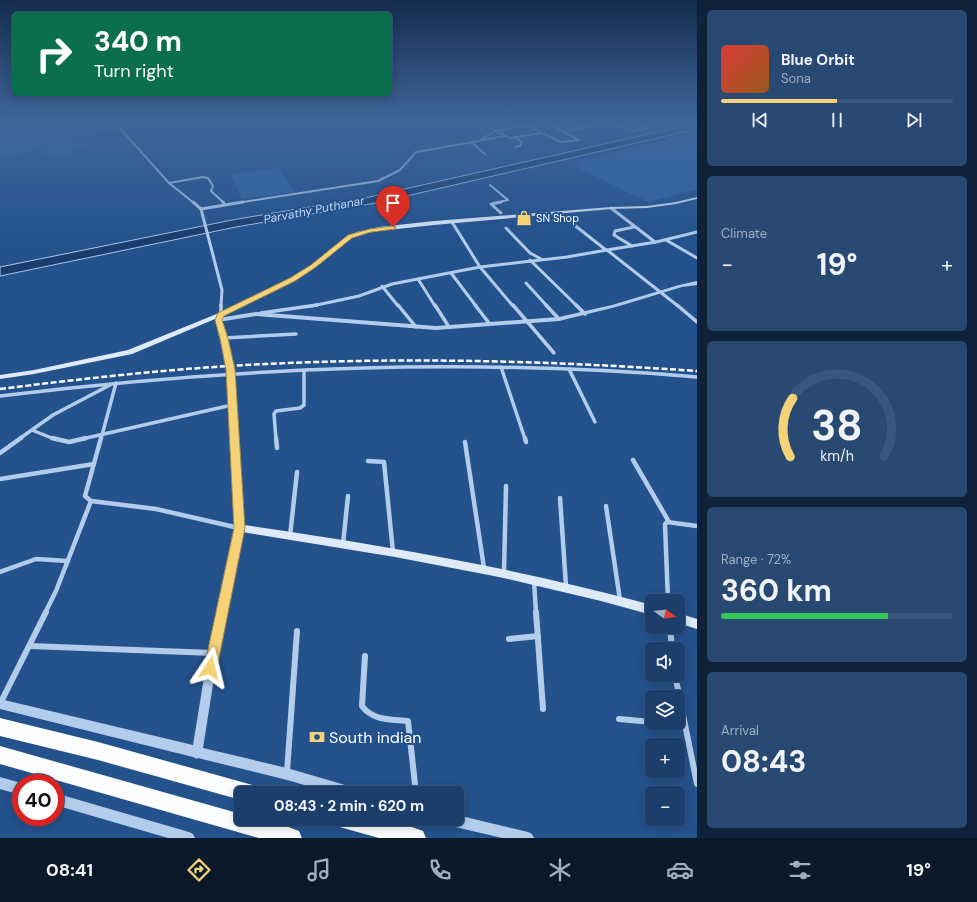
<!DOCTYPE html>
<html lang="en">
<head>
<meta charset="utf-8">
<style>
	body { margin:0; font-family:"DM Sans",sans-serif; background:#284972; color:#f1f3f6; height:100vh; display:flex; flex-direction:column; font-size:15px; white-space:nowrap }
	* { box-sizing:border-box; margin:0 }
	p { font-size:13px; color:#a0aec1 }
	.icon { flex:none; width:22px; height:22px; fill:none; stroke:currentColor; stroke-width:2; stroke-linecap:round; stroke-linejoin:round }
	.map { position:relative; flex:1; overflow:hidden }
	.sheet { display:flex; flex-direction:column; gap:10px; padding:10px; background:#0f223a; width:280px }
	.sheet>* { flex:none }
	.guide { position:absolute; left:12px; top:12px; width:380px; height:84px; border-radius:6px; box-shadow:0 2px 10px #0003,0 0 0 1px #39577e; background:#0b6e4f; color:#fff; overflow:hidden }
	.needle { width:26px; rotate:104deg }
	.controls { position:absolute; left:645px; top:594px; display:grid; gap:8px }
	.controls a { display:grid; place-items:center; width:40px; height:40px; border-radius:6px; background:#1b3e6a; box-shadow:0 2px 10px #0003,0 0 0 1px #39577e; font-size:20px }
	.speed { position:absolute; left:12px; top:774px; display:flex; gap:8px; font-size:20px; font-weight:700; text-align:center }
	.speed>* { display:grid; place-content:center; width:52px; height:52px; border-radius:50%; background:#1b3e6a; box-shadow:0 2px 10px #0003,0 0 0 1px #39577e; line-height:1 }
	.speed .limit { border:6px solid #d22; background:#fff; color:#111 }
	.pin { position:absolute; display:grid; place-items:center; width:34px; height:34px; color:#fff; margin:-41px -17px; border-radius:50% 50% 50% 0; rotate:-45deg; box-shadow:0 0 4px #0007 }
	.pin .icon { rotate:45deg }
	.me { position:absolute; width:44px; margin:-22px; rotate:10deg; stroke-linejoin:round; filter:drop-shadow(0 0 3px #0008) }
	.turn { display:flex; align-items:center; gap:14px; height:84px; padding:0 16px; font-size:18px }
	.turn .icon { width:52px; height:52px; stroke-width:2.5 }
	.turn b { display:block; font-size:28px; line-height:34px }
	.big { font-size:30px; font-weight:700; line-height:1.1 }
	.sheet .widget { flex:1; display:flex; flex-direction:column; justify-content:center; gap:6px; min-width:0; padding:0 14px; border-radius:6px; background:#284972 }
	.sheet .dial { align-items:center; gap:0 }
	.dial svg { height:104px; overflow:visible; fill:none; stroke:#39577e; stroke-width:7; stroke-linecap:round; text-anchor:middle }
	.dial text { fill:#f1f3f6; stroke:none }
	.song { display:flex; align-items:center; gap:12px }
	.cover { width:48px; height:48px; border-radius:6px; background:linear-gradient(135deg,hsl(0 70% 55%),hsl(30 70% 35%)) }
	.played { height:4px; border-radius:2px; background:linear-gradient(90deg,#f5d278 50%,#39577e 50%) }
	.keys { display:flex; justify-content:space-around; direction:ltr }
	.heat { display:flex; justify-content:space-between; align-items:center; font-size:22px; direction:ltr }
	.charge { height:6px; border-radius:3px; background:linear-gradient(90deg,#34c759 72%,#39577e 0) }
	.trip { position:absolute; left:234px; top:786px; width:230px; height:40px; border-radius:6px; background:#1b3e6a; box-shadow:0 2px 10px #0003,0 0 0 1px #39577e; font-weight:700; line-height:40px; text-align:center }
	.menu { display:flex; height:64px; justify-content:space-around; align-items:center; background:#0b192a; color:#a0aec1 }
	.menu .icon { width:28px; height:28px }
	.menu .on { color:#f5d278 }
	.menu b { font-size:18px; color:#f1f3f6 }
	main { display:flex; flex:1; min-height:0 }
	.map>svg:first-child { display:block }
</style>
</head>
<body>
<main>
<div class="map">
<svg width="697" height="838" viewBox="0 0 697 838">
	<rect width="100%" height="100%" fill="#24528d"/>
	<g fill="#2f63a5">
		<path d="M0,124H113L117,130L56,138L86,137L72,140L89,143L80,149L68,154L48,156L43,150L0,155Z"/>
		<path d="M697,132V190L648,202L577,168L574,164L581,160Z"/>
		<path d="M278,168L294,192L242,199L230,174Z"/>
	</g>
	<path fill="#1a3d6d" stroke="#a8c7ec" d="M693,124H697V129L376,203L236,227L0,276V267L232,220L369,197Z"/>
	<g fill="none" stroke-linecap="round" stroke-linejoin="round">
		<g stroke="#b4cceb" stroke-width="2">
			<path d="M116,124L169,183L194,203"/>
			<path d="M482,124L510,138L542,133"/>
			<path d="M616,124L633,131L648,128L641,124"/>
			<path d="M526,125L561,142L579,140L549,124"/>
			<path d="M564,131L601,124"/>
			<path d="M515,137L522,142L520,146L516,147"/>
			<path d="M482,140L505,136"/>
			<path d="M471,142L485,154"/>
			<path d="M169,183L203,177L208,178L213,186L211,191L224,203"/>
			<path d="M490,185L508,200L495,203"/>
			<path d="M237,203L378,181L400,170L416,152L479,141L495,131L535,124"/>
		</g>
		<g stroke="#b4cceb" stroke-width="3">
			<path d="M193,202L201,209L222,290L221,306"/>
			<path d="M223,202L225,205"/>
			<path d="M501,202L491,204L501,213"/>
			<path d="M611,208L655,242"/>
			<path d="M201,209L243,202"/>
			<path d="M559,213L606,250"/>
			<path d="M452,222L480,267L513,306"/>
			<path d="M506,228L530,253L541,259"/>
			<path d="M666,240L697,258"/>
			<path d="M632,246L614,235L615,231L634,227"/>
			<path d="M530,260L577,306"/>
			<path d="M451,273L476,306"/>
			<path d="M418,279L435,306"/>
			<path d="M526,283L547,306"/>
			<path d="M382,286L398,306"/>
			<path d="M312,306L359,296L392,284L480,267L567,257L607,250"/>
			<path d="M678,306L607,250L656,242L697,232"/>
		</g>
		<g stroke="#b4cceb" stroke-width="3.5">
			<path d="M398,305L416,327"/>
			<path d="M435,305L449,327"/>
			<path d="M475,305L489,323"/>
			<path d="M513,305L554,353"/>
			<path d="M546,305L559,319"/>
			<path d="M576,305L585,314"/>
			<path d="M677,305L697,322"/>
			<path d="M261,313L317,305"/>
			<path d="M221,314V305"/>
			<path d="M224,338L296,334"/>
			<path d="M501,367L525,439"/>
			<path d="M569,369L595,422"/>
			<path d="M0,396C230,368 465,357 697,377"/>
			<path d="M32,430L54,439"/>
			<path d="M19,439L53,415L110,385"/>
			<path d="M82,439L232,405"/>
			<path d="M101,439L116,383"/>
			<path d="M276,439L274,414L276,411L300,408L304,405V371"/>
		</g>
		<g stroke="#b4cceb" stroke-width="4.5">
			<path d="M52,438L69,442L86,438"/>
			<path d="M101,438L85,496L91,501L156,509L239,528"/>
			<path d="M276,438L277,448"/>
			<path d="M525,438L526,442"/>
			<path d="M465,442L484,568"/>
			<path d="M0,453L21,438"/>
			<path d="M633,460L669,522"/>
			<path d="M368,461L384,462L393,552"/>
			<path d="M0,479L94,464"/>
			<path d="M560,498L566,586"/>
			<path d="M606,506L620,600"/>
			<path d="M290,536L297,472"/>
			<path d="M343,544L348,496"/>
			<path d="M0,572L36,559L68,561"/>
			<path d="M504,572L506,486"/>
			<path d="M534,581L536,613"/>
			<path d="M668,601L665,524L667,522L697,526"/>
			<path d="M45,613L56,591L91,501"/>
		</g>
		<g stroke="#b4cceb" stroke-width="6">
			<path d="M536,612L543,709"/>
			<path d="M670,627L672,649"/>
			<path d="M509,639L538,636"/>
			<path d="M30,646L213,653"/>
			<path d="M365,656L362,706C373,721 391,719 408,721L416,793"/>
			<path d="M675,675L697,784"/>
			<path d="M0,704L46,612"/>
			<path d="M619,719L652,722"/>
			<path d="M657,723L684,726"/>
			<path d="M287,772L297,631"/>
		</g>
		<g fill="#b4cceb" fill-rule="evenodd">
			<path d="M697,281V285L682,287L616,307L559,321L436,330L256,316L218,322L215,320L218,318L256,312L436,326L559,317L612,305L679,285Z"/>
			<path d="M239,525L242,526L243,528L218,653L203,748L287,768L352,787L356,789L358,793H332L287,780L198,758L197,759L193,757L0,709V699L193,745L208,653L235,528L236,526Z"/>
			<path d="M0,777L21,783V795L0,789Z"/>
			<path d="M55,793L189,832L193,834L195,838H168L55,805Z"/>
			<path d="M457,815L528,832L532,834L534,838H502L447,825L443,823L441,819H457Z"/>
		</g>
		<g fill="#dfeaf9" fill-rule="evenodd">
			<path d="M697,197V199L676,204L647,208L611,209L434,225L379,231L361,234L352,238L315,267L295,280L224,315L221,320L227,338L235,370L244,525C382,545 517,568 652,605V615L601,601L499,577L395,557L236,531L234,528L227,370L215,319L132,354L34,374L0,379V375L34,370L128,350L219,313L291,278L311,265L348,236L357,232L379,227L434,221L611,207L647,206L676,202Z"/>
			<path d="M678,613L697,619V629L678,623Z"/>
		</g>
		<g fill="#fcfdff" fill-rule="evenodd">
			<path d="M0,718L98,742L249,784L256,786L258,793H241V800L98,760L0,736Z"/>
			<path d="M0,746L241,814V819C261,819 280,823 299,831L302,838H259L0,764Z"/>
			<path d="M334,819C366,819 392,819 423,831L426,838H379L336,826Z"/>
		</g>
		<path stroke="#fff" stroke-width="2.5" stroke-dasharray="6 2.5" stroke-linecap="butt" d="M0,389C88,378 177,368 266,364C409,357 553,361 697,371"/>
	</g>
	<linearGradient id="sky" x2="0" y2="1"><stop stop-color="#142d4e"/><stop offset="0.51" stop-color="#3f669a"/><stop offset="1" stop-color="#3f669a" stop-opacity="0"/></linearGradient>
	<rect width="697" height="241" fill="url(#sky)"/>
	<path fill="#f5d278" stroke="#9f884e" d="M393,226L396,227L395,229L371,232L352,238L316,267L295,281L224,316L222,320L228,338L235,370L245,528L217,668L215,673L210,675L206,673L204,668L234,528L226,370L220,338L215,320L218,313L290,278L311,265L348,235L370,229Z"/>
	<defs>
		<symbol id="shop-bare" viewBox="-9 -9 18 18"><path d="M-5-2.5h2.3a2.7 3.5 0 0 1 5.4 0H5L5.5 6h-11ZM-1.5-2.5h3a1.5 2.3 0 0 0-3 0Z" fill="#f5d278" stroke="#24528d" stroke-width="2.5" paint-order="stroke"/></symbol>
		<symbol id="bank-bare" viewBox="-9 -9 18 18"><path d="M-6-4H6V4H-6ZM0-2.3a2.3 2.3 0 1 0 0 4.6a2.3 2.3 0 1 0 0-4.6Z" fill="#f5d278" stroke="#24528d" stroke-width="2.5" paint-order="stroke"/></symbol>
	</defs>
	<g fill-rule="evenodd">
		<use href="#shop-bare" x="513" y="207" width="22" height="22"/>
		<use href="#bank-bare" x="306" y="726" width="22" height="22"/>
	</g>
	<g text-anchor="middle" dominant-baseline="central" stroke-width="4" stroke-linejoin="round" paint-order="stroke">
		<g font-size="11" fill="#fff" stroke="#24528d" text-anchor="start">
			<text x="536" y="218">SN Shop</text>
		</g>
		<g font-size="12" font-style="italic" fill="#c0d6f2" stroke="#24528d">
			<text transform="translate(314 210) rotate(-11)">Parvathy Puthanar</text>
		</g>
		<g font-size="16" fill="#fff" stroke="#24528d" text-anchor="start">
			<text x="329" y="737">South indian</text>
		</g>
	</g>
</svg>
<div class="controls">
<a><svg class="needle" viewBox="-14 -14 28 28"><path d="M0-13l5 13h-10z" fill="#e53935"/><path d="M0 13l5-13h-10z" fill="#a0aec1"/></svg></a>
<a><svg class="icon" aria-label="sound" viewBox="0 0 24 24"><path d="M4 9h4l5-4v14l-5-4H4zM17 9q2 3 0 6"/></svg></a>
<a><svg class="icon" aria-label="layers" viewBox="0 0 24 24"><path d="M12 4l9 5-9 5-9-5zM3 14l9 5 9-5"/></svg></a>
<a>+</a>
<a>−</a>
</div>
<div class="speed"><div class="limit">40</div></div>
<div class="pin" style="left:393px;top:227px;background:#d93025"><svg class="icon" aria-label="arrive" viewBox="0 0 24 24"><path d="M6 21V4h12l-3 4 3 4H6"/></svg></div>
<svg class="me" style="left:210px;top:668px" viewBox="-20 -20 40 40"><path d="M0-17L14 15 0 8-14 15z" fill="#f5d278" stroke="#fff" stroke-width="4"/></svg>
<div class="trip">08:43 · 2 min · 620 m</div>
<div class="guide">
<div class="turn"><svg class="icon" aria-label="right" viewBox="0 0 24 24"><path d="M7 20v-9h11M14 6l5 5-5 5"/></svg><div><b>340 m</b>Turn right</div></div>
</div>
</div>
<section class="sheet">
<div class="widget">
<div class="song"><i class="cover"></i><div><b>Blue Orbit</b><p>Sona</p></div></div>
<div class="played"></div>
<div class="keys"><svg class="icon" aria-label="previous" viewBox="0 0 24 24"><path d="M18 5L8 12l10 7zM5 5v14"/></svg><svg class="icon" aria-label="pause" viewBox="0 0 24 24"><path d="M8 5v14M16 5v14"/></svg><svg class="icon" aria-label="next" viewBox="0 0 24 24"><path d="M6 5l10 7-10 7zM19 5v14"/></svg></div>
</div>
<div class="widget"><p>Climate</p>
<div class="heat"><a>−</a><b class="big">19°</b><a>+</a></div>
</div>
<div class="widget dial"><svg viewBox="0 0 100 80">
<path d="M14 69A42 42 0 1 1 86 69"/>
<path d="M14 69A42 42 0 0 1 16 24" stroke="#f5d278"/>
<text x="50" y="56" font-size="32" font-weight="700">38</text>
<text x="50" y="72" font-size="11">km/h</text>
</svg></div>
<div class="widget"><p>Range · 72%</p><b class="big">360 km</b><div class="charge"></div></div>
<div class="widget"><p>Arrival</p><b class="big">08:43</b></div>
</section>
</main>
<nav class="menu">
<b>08:41</b>
<svg class="icon on" aria-label="directions" viewBox="0 0 24 24"><path d="M12 3l9 9-9 9-9-9zM9 14v-3h6M13 9l2 2-2 2"/></svg>
<svg class="icon" aria-label="music" viewBox="0 0 24 24"><path d="M9 18V5l10-2v13"/><circle cx="6" cy="18" r="3"/><circle cx="16" cy="16" r="3"/></svg>
<svg class="icon" aria-label="phone" viewBox="0 0 24 24"><path d="M5 4h4l2 5-3 2q2 4 5 5l2-3 5 2v4C11 20 4 13 5 4z"/></svg>
<svg class="icon" aria-label="climate" viewBox="0 0 24 24"><path d="M12 3v18M4 7l16 10M4 17L20 7"/></svg>
<svg class="icon" aria-label="car" viewBox="0 0 24 24"><path d="M5 17H2v-5l4-1 3-4h7l3 4 3 1v5h-3M9 17h6M6 11h13"/><circle cx="7" cy="17" r="2"/><circle cx="17" cy="17" r="2"/></svg>
<svg class="icon" aria-label="filters" viewBox="0 0 24 24"><path d="M4 7h16M4 17h16"/><circle cx="9" cy="7" r="2"/><circle cx="15" cy="17" r="2"/></svg>
<b>19°</b>
</nav>
</body>
</html>
